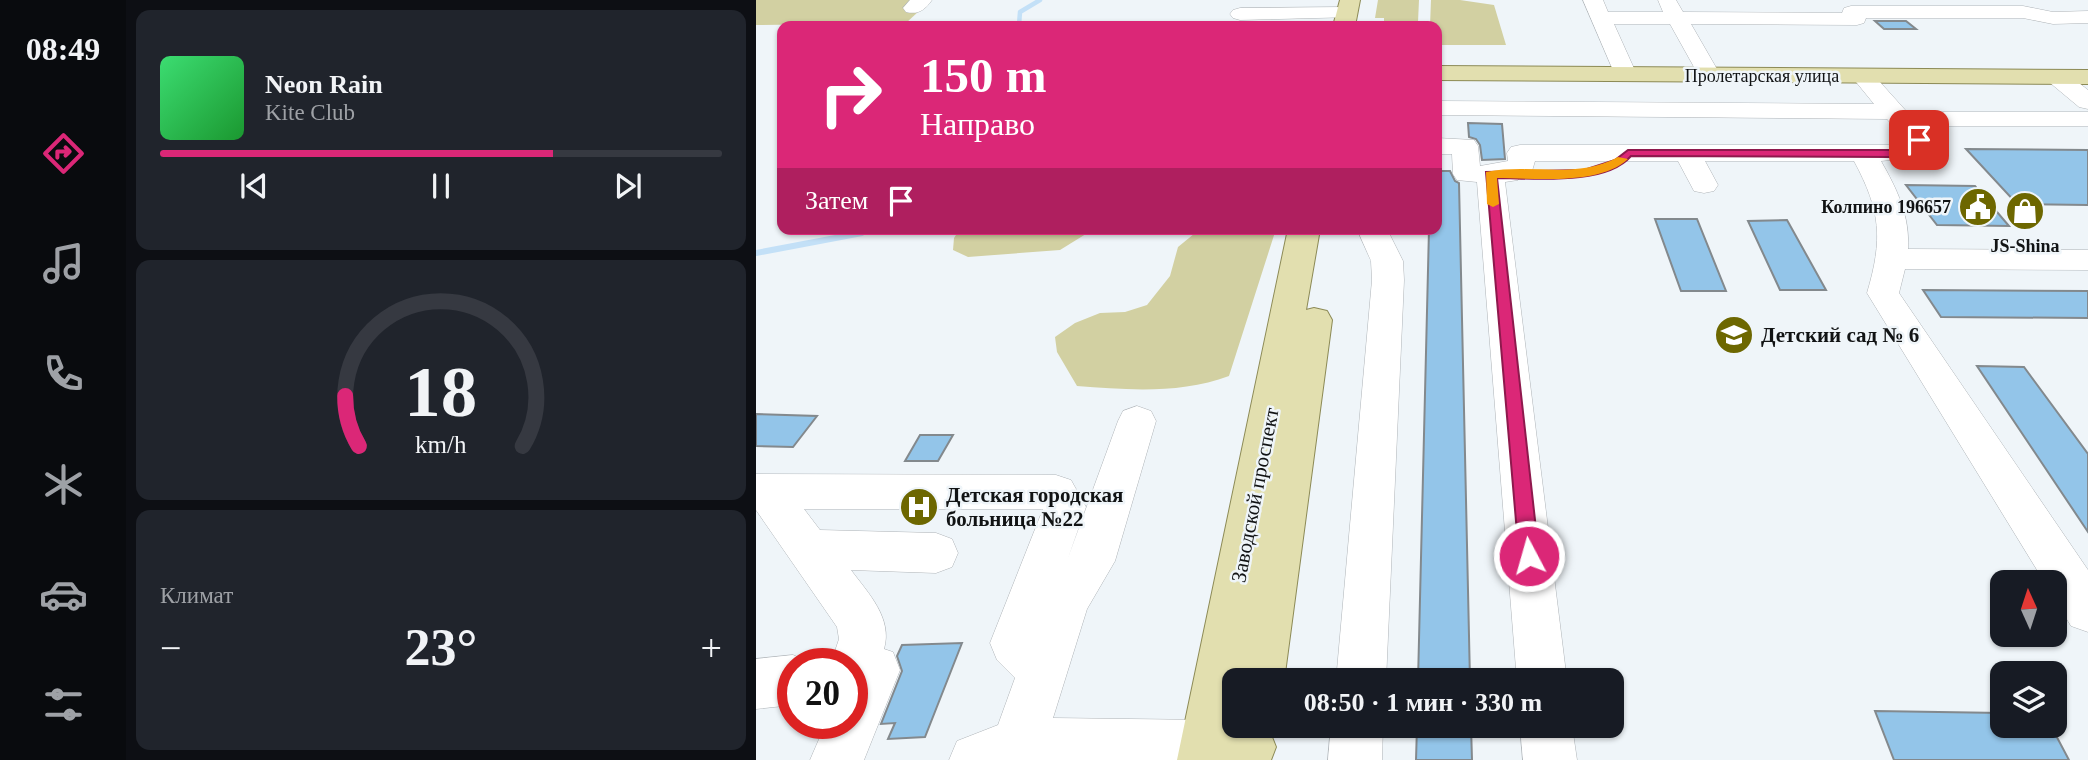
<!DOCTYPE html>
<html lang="ru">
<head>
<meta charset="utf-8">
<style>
	body { margin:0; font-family:"Times New Roman",serif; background:#20242c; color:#f1f3f6; height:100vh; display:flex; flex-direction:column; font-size:26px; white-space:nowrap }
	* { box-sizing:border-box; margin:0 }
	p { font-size:23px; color:#9ea1a6 }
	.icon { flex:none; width:38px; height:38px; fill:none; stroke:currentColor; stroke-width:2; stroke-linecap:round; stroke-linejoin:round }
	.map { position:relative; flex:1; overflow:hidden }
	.panel { display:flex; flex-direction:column; gap:10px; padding:10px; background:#0d0f14; width:630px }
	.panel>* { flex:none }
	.guide { position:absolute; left:21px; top:21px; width:665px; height:214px; border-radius:14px; box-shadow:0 2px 5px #0004; background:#db2777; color:#fff; overflow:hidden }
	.needle { width:46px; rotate:357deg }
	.tools { position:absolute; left:1234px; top:570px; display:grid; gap:14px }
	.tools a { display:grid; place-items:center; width:77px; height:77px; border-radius:14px; background:#171b24; box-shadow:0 2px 5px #0004; font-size:35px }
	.speed { position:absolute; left:21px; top:648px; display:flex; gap:14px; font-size:35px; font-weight:700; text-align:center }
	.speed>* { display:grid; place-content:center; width:91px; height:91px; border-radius:50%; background:#171b24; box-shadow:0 2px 5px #0004; line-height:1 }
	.speed .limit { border:10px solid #d22; background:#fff; color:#111 }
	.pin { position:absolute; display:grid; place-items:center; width:60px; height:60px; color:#fff; margin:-30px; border-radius:14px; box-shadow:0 4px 10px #0006 }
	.me { position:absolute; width:77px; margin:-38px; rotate:354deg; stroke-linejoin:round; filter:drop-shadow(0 0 5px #0008) }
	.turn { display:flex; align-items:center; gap:24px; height:147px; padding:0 28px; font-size:32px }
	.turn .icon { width:91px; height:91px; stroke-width:2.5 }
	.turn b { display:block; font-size:49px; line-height:60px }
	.then { display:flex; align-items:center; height:66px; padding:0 28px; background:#0003; gap:14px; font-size:26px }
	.big { font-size:52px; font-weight:600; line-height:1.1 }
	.panel .widget { flex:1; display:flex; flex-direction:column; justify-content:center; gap:10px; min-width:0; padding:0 24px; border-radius:14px; background:#20242c }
	.panel .dial { align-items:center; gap:0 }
	.dial svg { height:182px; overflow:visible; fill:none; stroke:#363941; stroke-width:7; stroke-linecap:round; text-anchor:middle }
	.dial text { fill:#f1f3f6; stroke:none }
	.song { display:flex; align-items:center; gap:21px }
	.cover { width:84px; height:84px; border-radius:10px; background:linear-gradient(135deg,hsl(140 70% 55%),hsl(130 70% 35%)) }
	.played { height:7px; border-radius:4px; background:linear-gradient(90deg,#db2777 70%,#363941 70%) }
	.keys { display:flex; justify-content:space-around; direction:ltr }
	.heat { display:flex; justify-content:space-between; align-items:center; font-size:38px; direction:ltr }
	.trip { position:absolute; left:466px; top:668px; width:402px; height:70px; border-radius:14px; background:#171b24; box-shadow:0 2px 5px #0004; font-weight:600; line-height:70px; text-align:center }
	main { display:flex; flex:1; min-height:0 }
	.dock { display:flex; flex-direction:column; width:126px; justify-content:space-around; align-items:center; background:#090b0e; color:#9ea1a6 }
	.dock .icon { width:49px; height:49px }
	.dock .current { color:#db2777 }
	.dock b { font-size:32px; color:#f1f3f6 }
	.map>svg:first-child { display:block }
</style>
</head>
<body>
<main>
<nav class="dock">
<b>08:49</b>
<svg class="icon current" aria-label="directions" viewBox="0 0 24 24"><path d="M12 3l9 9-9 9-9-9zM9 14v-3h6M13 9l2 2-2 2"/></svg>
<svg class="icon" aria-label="music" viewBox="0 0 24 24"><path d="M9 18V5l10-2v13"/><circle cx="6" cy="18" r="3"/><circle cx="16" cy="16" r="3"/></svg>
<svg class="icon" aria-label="phone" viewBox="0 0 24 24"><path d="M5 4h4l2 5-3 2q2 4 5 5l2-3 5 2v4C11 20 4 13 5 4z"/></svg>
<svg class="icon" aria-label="climate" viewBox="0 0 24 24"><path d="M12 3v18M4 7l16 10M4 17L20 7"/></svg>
<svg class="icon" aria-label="car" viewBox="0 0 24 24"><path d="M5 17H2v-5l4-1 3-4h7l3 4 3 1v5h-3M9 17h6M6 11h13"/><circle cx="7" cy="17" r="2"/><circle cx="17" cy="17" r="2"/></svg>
<svg class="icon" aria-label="filters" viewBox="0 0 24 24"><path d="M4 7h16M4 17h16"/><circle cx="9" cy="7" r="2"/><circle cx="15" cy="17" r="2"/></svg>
</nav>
<section class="panel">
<div class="widget">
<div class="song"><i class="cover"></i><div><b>Neon Rain</b><p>Kite Club</p></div></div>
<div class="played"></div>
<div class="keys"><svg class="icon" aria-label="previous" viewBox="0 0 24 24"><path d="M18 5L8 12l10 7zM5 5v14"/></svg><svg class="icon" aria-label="pause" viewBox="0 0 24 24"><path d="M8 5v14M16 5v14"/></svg><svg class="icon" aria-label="next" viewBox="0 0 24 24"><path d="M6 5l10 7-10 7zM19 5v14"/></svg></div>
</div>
<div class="widget dial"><svg viewBox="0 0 100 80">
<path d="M14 69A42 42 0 1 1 86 69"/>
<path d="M14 69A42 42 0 0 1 8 47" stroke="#db2777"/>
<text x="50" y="56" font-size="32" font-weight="700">18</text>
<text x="50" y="72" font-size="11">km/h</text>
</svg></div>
<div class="widget"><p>Климат</p>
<div class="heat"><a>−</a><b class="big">23°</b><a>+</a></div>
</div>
</section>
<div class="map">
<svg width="1332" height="760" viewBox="0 0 1332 760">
	<rect width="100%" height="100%" fill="#eff5f9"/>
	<g fill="#d2d0a2">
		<path d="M0,0H175L150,23L0,25Z"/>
		<path d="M622,0H663L662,22H628V18H619Z"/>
		<path d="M675,0H704L738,5L750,45H681V26H674Z"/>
		<path d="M204,229H338L304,250L212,257L197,250L198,238Z"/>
		<path d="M444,229H520L473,376C425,394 372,390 321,386L301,352L299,337L319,323L344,313L369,312L391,305L414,276L422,247Z"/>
	</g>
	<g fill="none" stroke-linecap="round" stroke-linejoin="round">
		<path stroke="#c3e0f7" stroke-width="4.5" d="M266,26L263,25L264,12L284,0"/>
		<path stroke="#c3e0f7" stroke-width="6" d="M0,253L106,233L108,229"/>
	</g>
	<g fill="#93c5e9" stroke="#83898d" stroke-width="2">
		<path d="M1119,21H1150L1160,29H1128Z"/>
		<path d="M712,123L746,124L749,159L726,160L724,145L720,139L713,137Z"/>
		<path d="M1210,149L1332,150V205L1261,204Z"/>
		<path d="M681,171H694L699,181L703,183L714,681H662L673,229H681Z"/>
		<path d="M1150,185L1219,186L1253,226L1181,225Z"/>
		<path d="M899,219H941L970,291H925Z"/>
		<path d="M1031,220L1070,290H1024L992,221Z"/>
		<path d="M1167,290L1332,291V318L1185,317Z"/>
		<path d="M1221,366L1268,367L1332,454V532Z"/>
		<path d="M0,414L61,416L37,447L0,446Z"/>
		<path d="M164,435H197L182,461H149Z"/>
		<path d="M206,643L169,737L132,739L139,723L125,724L146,671L141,656L146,645Z"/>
		<path d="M1119,711L1246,713V726H1295L1313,760H1138Z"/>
		<path d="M661,726H715L716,760H660Z"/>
	</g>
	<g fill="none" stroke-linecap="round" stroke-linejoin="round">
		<defs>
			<g id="minor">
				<path d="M154,0H176C169,10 162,15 150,12L147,8Z"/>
				<path d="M827,0H847L852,12H907L902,0H920L927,12L1086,13L1088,8L1095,6H1267L1297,12L1332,11V23L1297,24L1267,18H1110L1108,23L1101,25L935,24L965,76L962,81H946L943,76L914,24H858L881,75L878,80H862L859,75Z"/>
				<path d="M591,7L598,9L601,13L598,17L484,20L477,18L474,14L477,10L484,8Z"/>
				<path d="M1107,70L1115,72L1151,112H1332V126H1165L1176,140L1165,157L1125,161C1141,189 1154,216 1152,249L1332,250V270L1149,269L1143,293L1332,570V632L1315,626L1298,598V583H1289L1111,293C1127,239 1125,211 1098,161H949L962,185L958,191L948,193L938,191L922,161H779L776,171L765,174L762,180L749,182L811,681H761L721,182L701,180L697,174L696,154H681V138L718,140L722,146L724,166L752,161L751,153L755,147L764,145H1136L1148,144L1150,141L1131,119L681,115V101L1118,104L1096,77L1099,72Z"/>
				<path d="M1301,70L1309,72L1332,90V109L1323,107L1293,82L1290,77L1293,72Z"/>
				<path d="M601,229H631L647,261L648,280L630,681H580L616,280L615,261Z"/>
				<path d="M381,406L395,411L400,421L359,561L331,609L297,718L451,720L470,728L478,747L472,760H193L201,741L242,725L259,678L241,660L234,643L287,509H48L64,530L180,533L196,539L202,553L196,567L180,573L95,570C112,593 137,618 128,649L137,652L144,670L108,760H54L70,723H96V663H75L83,639L81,627L0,510V474L300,475L315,480L330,507L312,558L362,421L367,411Z"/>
				<path d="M37,655L55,663H37V705L0,709V659Z"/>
				<path d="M575,726H627L626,760H572Z"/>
				<path d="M764,726H816L821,760H767Z"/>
			</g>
			<g id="major">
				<path d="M584,0H604L599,26H577Z"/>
				<path d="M681,66L1332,70V84L681,80Z"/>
				<path d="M532,229H564L550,310L558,308L571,311L576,320L528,681H478V726L512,727L520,747L515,760H421Z"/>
			</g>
		</defs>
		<use href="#minor" stroke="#afb4b8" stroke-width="1"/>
		<use href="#major" stroke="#8c8a56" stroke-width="2"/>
		<use href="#minor" fill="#fff" fill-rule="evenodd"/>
		<use href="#major" fill="#e2dfaf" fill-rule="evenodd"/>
	</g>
	<path fill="#db2777" stroke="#8e194d" stroke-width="2" d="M1163,136L1168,140L1160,153L1136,157L875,156C849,186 777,178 741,178L783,556L780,562L773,564L766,562L763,556L730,172L828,170L859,160L872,150H1136L1152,148L1159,137Z"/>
	<path fill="#f59e0b" d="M862,157L872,159C843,186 778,178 741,178L743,204L737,207L731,204L730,172C775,163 820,180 862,157Z"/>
	<defs>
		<symbol id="civic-disc" viewBox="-11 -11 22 22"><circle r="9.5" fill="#6d6700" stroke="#eff5f9"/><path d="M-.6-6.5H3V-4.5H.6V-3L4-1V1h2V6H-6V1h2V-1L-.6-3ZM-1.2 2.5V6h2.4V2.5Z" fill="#fff"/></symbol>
		<symbol id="shop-disc" viewBox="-11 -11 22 22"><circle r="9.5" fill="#6d6700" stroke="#eff5f9"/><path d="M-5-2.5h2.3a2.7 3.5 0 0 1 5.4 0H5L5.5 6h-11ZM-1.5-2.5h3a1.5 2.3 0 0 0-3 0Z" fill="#fff"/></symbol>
		<symbol id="school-disc" viewBox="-11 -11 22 22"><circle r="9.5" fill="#6d6700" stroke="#eff5f9"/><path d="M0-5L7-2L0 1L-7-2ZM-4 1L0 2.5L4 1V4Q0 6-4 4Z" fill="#fff"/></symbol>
		<symbol id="hospital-disc" viewBox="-11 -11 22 22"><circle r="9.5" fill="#6d6700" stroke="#eff5f9"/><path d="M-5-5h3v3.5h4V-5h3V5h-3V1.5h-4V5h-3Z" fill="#fff"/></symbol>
	</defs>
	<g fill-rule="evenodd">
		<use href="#civic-disc" x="1200" y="185" width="44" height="44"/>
		<use href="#shop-disc" x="1247" y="189" width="44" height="44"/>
		<use href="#school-disc" x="956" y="313" width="44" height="44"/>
		<use href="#hospital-disc" x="141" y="485" width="44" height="44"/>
	</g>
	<g text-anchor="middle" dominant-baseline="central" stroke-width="5" stroke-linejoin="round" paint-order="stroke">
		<g font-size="18" fill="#111314" stroke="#eff5f9">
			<text x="1006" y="76">Пролетарская улица</text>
		</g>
		<g font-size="18" font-weight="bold" fill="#111314" stroke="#eff5f9" text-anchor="end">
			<text x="1195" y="207">Колпино 196657</text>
			<text x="1269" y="246" text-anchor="middle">JS-Shina</text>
		</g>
		<g font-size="21" font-weight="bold" fill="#111314" stroke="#eff5f9" text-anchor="start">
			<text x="1005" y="335">Детский сад № 6</text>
			<text x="190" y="495">Детская городская<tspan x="190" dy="24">больница №22</tspan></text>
		</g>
		<g font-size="21" fill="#111314" stroke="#eff5f9">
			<text transform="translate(499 495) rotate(-79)">Заводской проспект</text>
		</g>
	</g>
</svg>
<div class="tools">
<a><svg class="needle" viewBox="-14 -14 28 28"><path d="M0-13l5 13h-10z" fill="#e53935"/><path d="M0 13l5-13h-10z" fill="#9ea1a6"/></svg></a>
<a><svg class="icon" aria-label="layers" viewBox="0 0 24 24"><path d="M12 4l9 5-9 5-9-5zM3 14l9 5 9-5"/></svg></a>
</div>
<div class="speed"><div class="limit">20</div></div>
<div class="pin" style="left:1163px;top:140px;background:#d93025"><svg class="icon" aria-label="arrive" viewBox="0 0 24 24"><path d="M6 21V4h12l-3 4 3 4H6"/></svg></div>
<svg class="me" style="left:773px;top:556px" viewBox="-20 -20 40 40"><circle r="17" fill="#db2777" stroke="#fff" stroke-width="3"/><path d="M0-11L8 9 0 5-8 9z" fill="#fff"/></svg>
<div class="trip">08:50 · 1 мин · 330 m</div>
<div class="guide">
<div class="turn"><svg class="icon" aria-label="right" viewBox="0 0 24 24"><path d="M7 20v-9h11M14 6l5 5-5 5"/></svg><div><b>150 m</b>Направо</div></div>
<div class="then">Затем<svg class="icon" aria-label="arrive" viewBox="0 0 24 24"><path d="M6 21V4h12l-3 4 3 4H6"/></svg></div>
</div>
</div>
</main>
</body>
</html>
